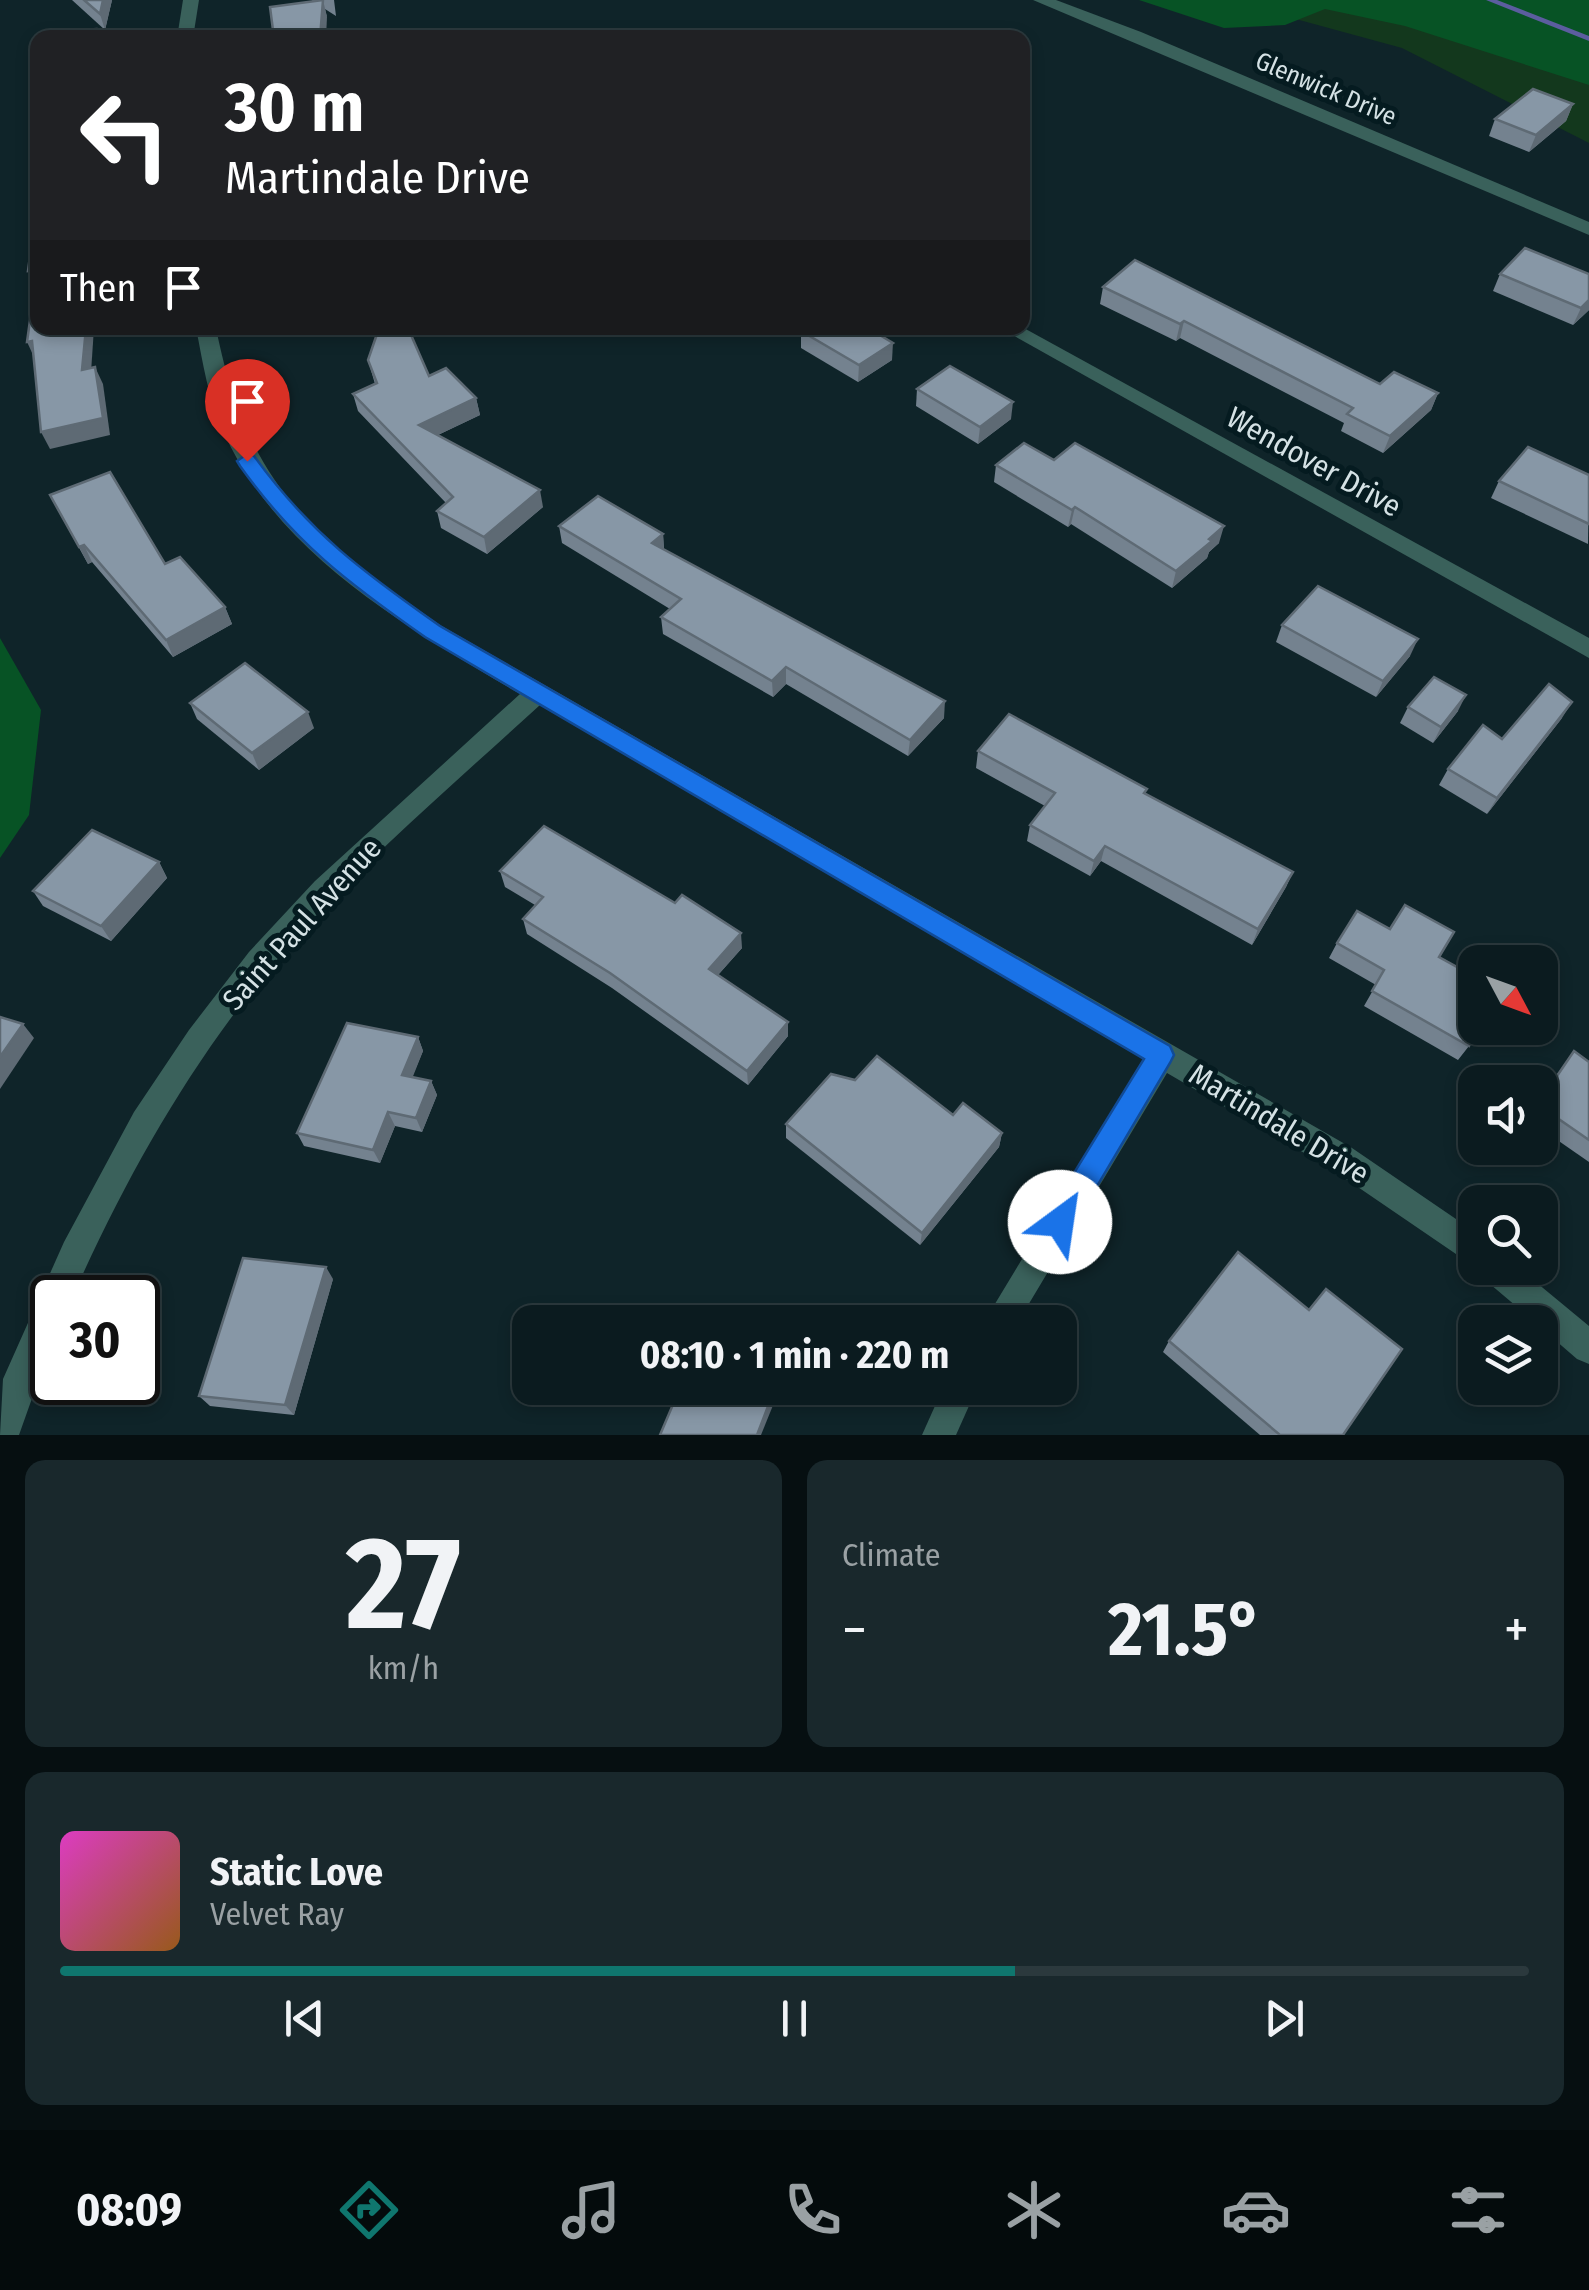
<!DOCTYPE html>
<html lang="en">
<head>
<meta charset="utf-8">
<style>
	body { margin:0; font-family:"Fira Sans Condensed",sans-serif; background:#19282c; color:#f1f3f6; height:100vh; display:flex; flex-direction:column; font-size:38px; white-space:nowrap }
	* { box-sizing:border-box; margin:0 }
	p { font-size:32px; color:#9aa1a4 }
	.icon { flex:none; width:55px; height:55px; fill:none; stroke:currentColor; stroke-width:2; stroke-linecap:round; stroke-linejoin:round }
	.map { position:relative; height:1435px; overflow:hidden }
	.drawer { display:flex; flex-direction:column; gap:25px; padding:25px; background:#060f11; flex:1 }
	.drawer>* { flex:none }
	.guide { position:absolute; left:30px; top:30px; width:1000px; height:305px; border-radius:20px; box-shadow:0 5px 15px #0003,0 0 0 2px #2b393d; background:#202124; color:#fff; overflow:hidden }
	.needle { width:65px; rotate:131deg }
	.fabs { position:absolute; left:1458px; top:945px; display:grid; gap:20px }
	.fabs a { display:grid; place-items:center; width:100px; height:100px; border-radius:20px; background:#0b1b1f; box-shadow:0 5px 15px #0003,0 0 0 2px #2b393d; font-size:50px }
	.speed { position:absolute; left:30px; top:1275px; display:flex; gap:20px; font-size:50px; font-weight:700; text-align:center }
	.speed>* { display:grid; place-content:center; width:130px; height:130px; border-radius:50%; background:#0b1b1f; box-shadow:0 5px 15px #0003,0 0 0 2px #2b393d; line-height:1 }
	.speed .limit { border:5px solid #111; border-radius:15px; background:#fff; color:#111 }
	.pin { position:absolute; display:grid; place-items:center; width:85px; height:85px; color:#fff; margin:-102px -42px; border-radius:50% 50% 50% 0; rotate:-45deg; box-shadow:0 0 10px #0007 }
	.pin .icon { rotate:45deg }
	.me { position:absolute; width:110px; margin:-55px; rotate:31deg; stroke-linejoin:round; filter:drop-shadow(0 0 8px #0008) }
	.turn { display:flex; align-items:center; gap:35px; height:210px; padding:0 30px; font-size:45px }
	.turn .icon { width:130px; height:130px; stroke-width:2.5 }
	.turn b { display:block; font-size:70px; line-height:85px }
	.then { display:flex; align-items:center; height:95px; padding:0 30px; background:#0003; gap:20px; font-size:38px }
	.big { font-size:75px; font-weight:700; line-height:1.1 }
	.drawer .widget { flex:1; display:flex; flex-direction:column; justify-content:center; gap:15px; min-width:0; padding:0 35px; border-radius:20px; background:#19282c }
	.drawer .dial { align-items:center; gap:0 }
	.dial b { font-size:130px; line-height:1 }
	.song { display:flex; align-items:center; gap:30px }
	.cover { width:120px; height:120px; border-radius:15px; background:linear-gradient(135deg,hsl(310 70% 55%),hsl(30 70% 35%)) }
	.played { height:10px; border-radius:5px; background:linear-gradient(90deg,#0f766e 65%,#2b393d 65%) }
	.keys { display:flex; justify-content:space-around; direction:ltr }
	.heat { display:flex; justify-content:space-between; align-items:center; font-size:55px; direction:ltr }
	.drawer .tiles { flex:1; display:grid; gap:25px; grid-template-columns:1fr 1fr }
	.widget:last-child { grid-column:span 2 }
	.trip { position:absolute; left:512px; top:1305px; width:565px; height:100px; border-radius:20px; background:#0b1b1f; box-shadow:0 5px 15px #0003,0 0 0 2px #2b393d; font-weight:700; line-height:100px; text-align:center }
	.menu { display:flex; height:160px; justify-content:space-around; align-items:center; background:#040b0c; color:#9aa1a4 }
	.menu .icon { width:70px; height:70px }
	.menu .on { color:#0f766e }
	.menu b { font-size:45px; color:#f1f3f6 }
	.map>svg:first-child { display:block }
</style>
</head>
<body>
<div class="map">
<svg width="1589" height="1435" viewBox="0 0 1589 1435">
	<rect width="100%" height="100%" fill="#0f2429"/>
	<path fill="#13381d" d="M1589,0V143L1402,48L1233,2Z"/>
	<g fill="#075325">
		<path d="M1139,0H1589V85L1405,26L1325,9L1285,25L1224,28Z"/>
		<path d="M0,638L41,710L29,815L0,858Z"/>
	</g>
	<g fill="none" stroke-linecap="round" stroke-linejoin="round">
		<path fill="#5b5d9f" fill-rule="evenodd" d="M1486,0H1497L1589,36V41Z"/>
		<g fill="#3a615b" fill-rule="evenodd">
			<path d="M183,0H199L193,38H177Z"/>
			<path d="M1033,0H1056L1141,32L1589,222V235Z"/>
			<path d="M1022,327L1589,638V658L1000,328Z"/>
			<path d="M196,328H216C248,488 313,536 440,625L1352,1148L1475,1232V1267L1330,1168L1167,1073L1018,1322H984L1143,1059L540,705C459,779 376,850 302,931C204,1039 131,1165 72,1298H52V1342L19,1435H0L3,1379L64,1242L134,1112L189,1030L249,952L315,881L520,694C407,627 279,556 223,431C208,398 203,363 196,328Z"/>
			<path d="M1479,1268H1519L1589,1326V1364L1577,1359L1540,1327V1322H1535L1484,1279Z"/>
			<path d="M943,1388H977L956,1435H922Z"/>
		</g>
	</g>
	<g fill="#74828f">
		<path d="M72,0H112L105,30Z"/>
		<path d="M312,0H334L336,16L325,9L327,17Z"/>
		<path d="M1573,104L1566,121L1529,152L1489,136L1495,119Z"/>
		<path d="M1500,274H1589V310L1573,325L1493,291Z"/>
		<path d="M1103,287L1380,384L1438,393L1431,410L1383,453L1341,431L1344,423L1180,338L1176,341L1100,304Z"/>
		<path d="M801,331L892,360L858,382L801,348Z"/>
		<path d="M368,360L429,376L476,398L480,415L438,435L543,507L487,554L441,528L437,511L446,503L358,411L353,394L375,384Z"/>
		<path d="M917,389L1011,419L978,444L916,406Z"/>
		<path d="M1054,460L1219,543L1209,552L1207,558L1172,588L1071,524L1068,527L994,482L996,465Z"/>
		<path d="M1589,475L1588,544L1491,498L1499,481Z"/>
		<path d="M50,495L225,607L232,624L173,657L92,562L88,564Z"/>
		<path d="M559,526L663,534L664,549L944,718L908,756L786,684L773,697L663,634L661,617L670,609L562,543Z"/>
		<path d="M1282,625L1410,656L1376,697L1276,642Z"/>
		<path d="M190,703L314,728L259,770L197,719Z"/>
		<path d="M1408,707L1458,711L1433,743L1400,723Z"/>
		<path d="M1562,718L1487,814L1439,785L1448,769L1502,739Z"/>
		<path d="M978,751L1146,794L1293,872L1286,887L1252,945L1101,861L1090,876L1027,841L1030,825L1045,806L976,768Z"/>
		<path d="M159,862L167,878L111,941L43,906L33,891Z"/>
		<path d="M500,871L742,948L718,975L788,1022V1036L748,1085L612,988L527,934L523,919L535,905L505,887Z"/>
		<path d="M1337,943L1439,957L1469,1046L1458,1060L1364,1006L1376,985L1329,958Z"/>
		<path d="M418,1037L423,1051L412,1077L431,1081L437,1095L422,1132L395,1126L380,1163L304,1146L297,1133Z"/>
		<path d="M1574,1051L1589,1062V1162L1540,1128V1098Z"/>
		<path d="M953,1115L1002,1133L999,1147L920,1245L786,1138V1124Z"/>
		<path d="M333,1279L294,1415L210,1406L199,1396Z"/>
		<path d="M1169,1341L1343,1435H1260L1163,1352Z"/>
	</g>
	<g fill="#5e6a74">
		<path d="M103,0H112L105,30L100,14Z"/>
		<path d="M323,0L327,17L326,38H320Z"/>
		<path d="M1573,104L1566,121L1529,152L1536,135Z"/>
		<path d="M38,194L37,212L30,195Z"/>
		<path d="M37,270L36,288L28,271Z"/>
		<path d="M1589,300V310L1573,325L1581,308Z"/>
		<path d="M1184,321L1180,338L1176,341L1180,324Z"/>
		<path d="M86,328H94L90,387L82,370Z"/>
		<path d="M32,341L35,359L27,342Z"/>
		<path d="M893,343L892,360L858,382L859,365Z"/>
		<path d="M95,367L103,384L110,435L50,449L41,432Z"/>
		<path d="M1438,393L1431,410L1383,453L1390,436Z"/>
		<path d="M476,398L480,415L423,442L419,425Z"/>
		<path d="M1013,402L1011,419L978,444L980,427Z"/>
		<path d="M540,490L543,507L487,554L484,537Z"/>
		<path d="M1075,507L1071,524L1068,527L1072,510Z"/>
		<path d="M1224,526L1219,543L1209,552L1207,558L1172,588L1176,571Z"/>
		<path d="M663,534L664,551L652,543Z"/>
		<path d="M84,545L92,562L88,564L79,547Z"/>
		<path d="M225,607L232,624L173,657L166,640Z"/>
		<path d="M1418,639L1410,656L1376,697L1383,681Z"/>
		<path d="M786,667V684L773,697L772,681Z"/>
		<path d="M1466,695L1458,711L1433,743L1441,727Z"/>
		<path d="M945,701L944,718L908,756L910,740Z"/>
		<path d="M1572,702L1562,718L1487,814L1497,798Z"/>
		<path d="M308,712L314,728L259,770L252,753Z"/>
		<path d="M1105,846L1101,861L1090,876L1094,861Z"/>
		<path d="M159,862L167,878L111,941L101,926Z"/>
		<path d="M1293,872L1286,887L1252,945L1258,929Z"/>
		<path d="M741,933L742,948L710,984L709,969Z"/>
		<path d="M788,1022V1036L748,1085L747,1071Z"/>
		<path d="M23,1024L34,1038L0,1089V1057Z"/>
		<path d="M418,1037L423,1051L408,1089L402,1075Z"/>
		<path d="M431,1081L437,1095L422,1132L416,1118Z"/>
		<path d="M388,1112L395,1126L380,1163L373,1150Z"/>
		<path d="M1002,1133L999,1147L920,1245L922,1233Z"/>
		<path d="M326,1267L333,1279L294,1415L285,1405Z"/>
		<path d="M775,1388H780L761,1435H757Z"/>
	</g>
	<g fill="#8797a6" stroke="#5e6a74" stroke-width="2.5">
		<path d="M84,0H103L100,14Z"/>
		<path d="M323,0L320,38H274L270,7Z"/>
		<path d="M96,29L94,38H49L50,32Z"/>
		<path d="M1533,89L1573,104L1536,135L1495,119Z"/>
		<path d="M38,131V194L30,195Z"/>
		<path d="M38,196V328H86L82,370L95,367L103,418L41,432L32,341L27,342L37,270L28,271Z"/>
		<path d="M1525,248L1589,274V300L1581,308L1500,274Z"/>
		<path d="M1135,260L1380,384L1394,372L1438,393L1390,436L1347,414L1353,408L1184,321L1180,324L1103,287Z"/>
		<path d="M379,328H408L429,376L446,368L476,398L419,425L540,490L484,537L437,511L453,497L353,394L377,383L368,360Z"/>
		<path d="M806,328H868L893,343L859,365L801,331Z"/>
		<path d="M950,366L1013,402L980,427L917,389Z"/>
		<path d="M1024,443L1054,460L1075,443L1224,526L1209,539L1212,541L1176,571L1075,507L1072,510L996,465Z"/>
		<path d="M1528,447L1589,475V524L1499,481Z"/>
		<path d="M110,472L165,564L180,557L225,607L166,640L84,545L79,547L50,495Z"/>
		<path d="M598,496L663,534L652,543L945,701L910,740L786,667L772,681L661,617L681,599L559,526Z"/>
		<path d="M1318,586L1418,639L1383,681L1282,625Z"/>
		<path d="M245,663L308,712L252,753L190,703Z"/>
		<path d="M1434,677L1466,695L1441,727L1408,707Z"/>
		<path d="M1549,684L1572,702L1497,798L1448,769L1483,725L1502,739Z"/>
		<path d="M1009,714L1147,789L1144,793L1293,872L1258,929L1105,846L1094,861L1030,825L1055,793L978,751Z"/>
		<path d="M544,826L675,903L682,895L741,933L709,969L788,1022L747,1071L610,973L523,919L543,897L500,871Z"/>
		<path d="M92,830L159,862L101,926L33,891Z"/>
		<path d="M1405,905L1454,932L1439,957L1475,977V1028H1478L1469,1046L1372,991L1384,970L1337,943L1357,911L1390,929Z"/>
		<path d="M0,1017L23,1024L0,1057Z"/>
		<path d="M347,1023L418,1037L402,1075L431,1081L416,1118L388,1112L373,1150L297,1133Z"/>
		<path d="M1574,1051L1589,1062V1140L1540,1106V1101Z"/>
		<path d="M877,1056L953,1115L963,1103L1002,1133L922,1233L786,1124L831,1074L855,1080Z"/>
		<path d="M1238,1252L1309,1310L1326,1289L1402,1349L1343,1435H1280L1169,1341Z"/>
		<path d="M243,1258L326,1267L285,1405L199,1396Z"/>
		<path d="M710,1315L728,1322H708Z"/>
		<path d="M680,1388H775L757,1435H660Z"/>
	</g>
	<path fill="#1a73e8" stroke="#114b97" stroke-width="2.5" d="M247,454L254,456C310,533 363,572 440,626L1170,1046L1174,1055L1170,1063L1070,1232L1060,1236L1050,1232L1046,1222L1050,1212L1144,1059L425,637C348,583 295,543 240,466L237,461Z"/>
	<g text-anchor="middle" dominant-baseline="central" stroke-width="10" stroke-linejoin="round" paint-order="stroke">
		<g font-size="25" fill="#d5e2e5" stroke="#051b20">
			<text transform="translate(1326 89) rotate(23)">Glenwick Drive</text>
		</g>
		<g font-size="30" fill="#d5e2e5" stroke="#051b20">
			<text transform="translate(1314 462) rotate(29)">Wendover Drive</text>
			<text transform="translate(302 924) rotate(-48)">Saint Paul Avenue</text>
			<text transform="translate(1279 1124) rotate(31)">Martindale Drive</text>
		</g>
	</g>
</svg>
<div class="fabs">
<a><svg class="needle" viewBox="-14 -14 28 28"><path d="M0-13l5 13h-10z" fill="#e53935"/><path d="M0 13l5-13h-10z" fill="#9aa1a4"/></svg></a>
<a><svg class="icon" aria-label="sound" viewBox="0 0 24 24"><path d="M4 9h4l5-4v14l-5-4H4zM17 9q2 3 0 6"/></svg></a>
<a><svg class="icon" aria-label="search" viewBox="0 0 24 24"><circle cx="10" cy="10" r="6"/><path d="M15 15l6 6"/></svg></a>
<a><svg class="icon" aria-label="layers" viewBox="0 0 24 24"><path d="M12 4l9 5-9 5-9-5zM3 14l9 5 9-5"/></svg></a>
</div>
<div class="speed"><div class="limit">30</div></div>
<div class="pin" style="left:247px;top:461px;background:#d93025"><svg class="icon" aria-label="arrive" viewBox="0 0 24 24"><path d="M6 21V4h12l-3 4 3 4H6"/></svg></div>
<svg class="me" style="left:1060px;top:1222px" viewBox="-20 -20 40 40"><circle r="19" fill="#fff"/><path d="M0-13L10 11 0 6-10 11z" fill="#1a73e8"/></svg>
<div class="trip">08:10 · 1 min · 220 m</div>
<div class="guide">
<div class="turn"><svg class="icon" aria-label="left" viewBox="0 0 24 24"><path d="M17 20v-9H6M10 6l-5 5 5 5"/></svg><div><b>30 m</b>Martindale Drive</div></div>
<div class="then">Then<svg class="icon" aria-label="arrive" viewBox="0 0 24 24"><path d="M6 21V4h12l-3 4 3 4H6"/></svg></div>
</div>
</div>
<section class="drawer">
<div class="tiles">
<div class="widget dial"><b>27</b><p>km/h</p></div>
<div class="widget"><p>Climate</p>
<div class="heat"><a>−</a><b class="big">21.5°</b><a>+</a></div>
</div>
<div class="widget">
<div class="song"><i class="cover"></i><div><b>Static Love</b><p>Velvet Ray</p></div></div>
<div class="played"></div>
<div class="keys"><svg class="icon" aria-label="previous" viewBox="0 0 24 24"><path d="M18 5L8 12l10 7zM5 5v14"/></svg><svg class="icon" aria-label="pause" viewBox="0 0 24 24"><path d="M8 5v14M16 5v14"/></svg><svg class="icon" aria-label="next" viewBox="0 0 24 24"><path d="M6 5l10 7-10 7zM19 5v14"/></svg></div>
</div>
</div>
</section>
<nav class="menu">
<b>08:09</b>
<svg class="icon on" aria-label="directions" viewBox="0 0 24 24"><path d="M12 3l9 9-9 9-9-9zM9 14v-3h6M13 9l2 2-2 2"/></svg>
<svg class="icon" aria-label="music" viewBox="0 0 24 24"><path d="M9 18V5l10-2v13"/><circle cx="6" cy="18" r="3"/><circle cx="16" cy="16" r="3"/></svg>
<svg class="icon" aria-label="phone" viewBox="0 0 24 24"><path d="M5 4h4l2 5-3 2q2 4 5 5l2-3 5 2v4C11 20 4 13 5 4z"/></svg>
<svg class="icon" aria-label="climate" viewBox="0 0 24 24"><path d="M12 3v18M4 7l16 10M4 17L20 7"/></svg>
<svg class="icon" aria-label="car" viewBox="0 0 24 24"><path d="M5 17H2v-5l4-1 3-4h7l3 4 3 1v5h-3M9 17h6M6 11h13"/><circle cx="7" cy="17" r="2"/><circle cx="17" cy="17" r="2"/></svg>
<svg class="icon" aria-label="filters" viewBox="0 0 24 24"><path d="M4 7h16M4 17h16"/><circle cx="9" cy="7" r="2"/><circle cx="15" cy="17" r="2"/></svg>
</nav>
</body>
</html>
